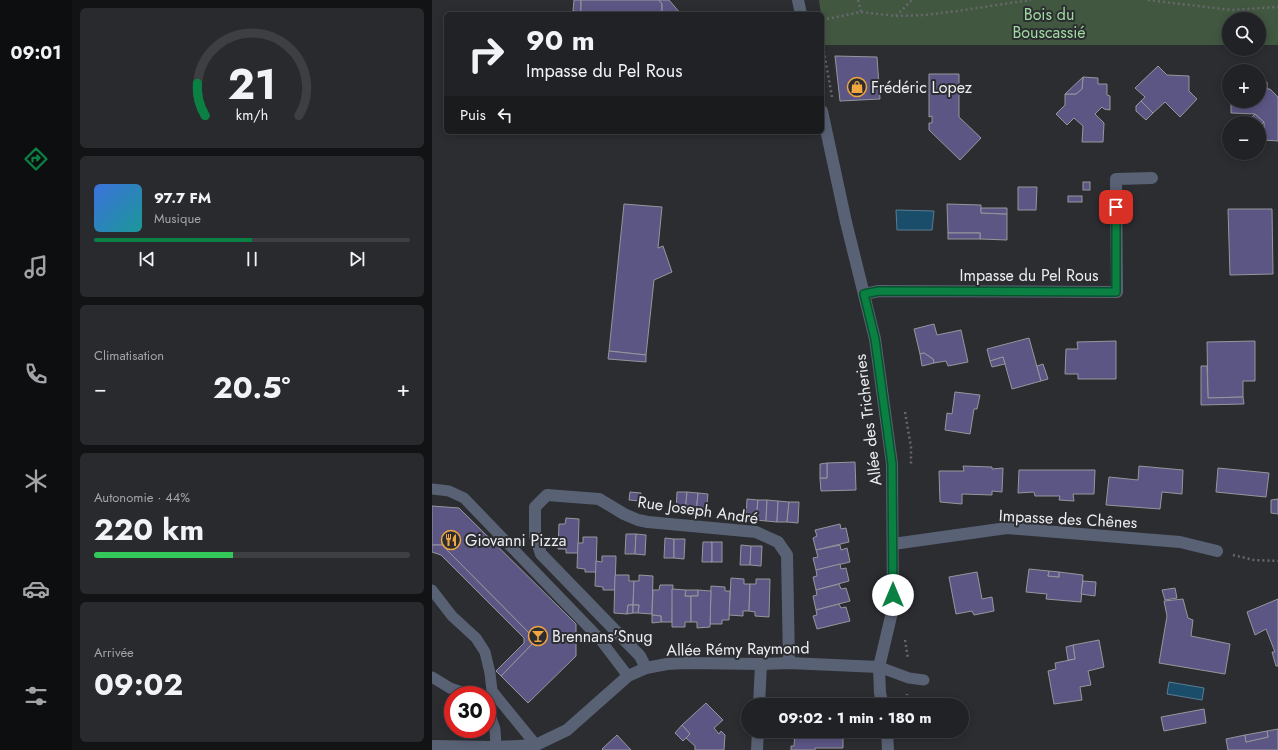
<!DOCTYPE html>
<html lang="fr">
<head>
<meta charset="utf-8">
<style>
	body { margin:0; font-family:Jost,sans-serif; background:#292a2d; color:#f1f3f6; height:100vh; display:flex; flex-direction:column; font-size:15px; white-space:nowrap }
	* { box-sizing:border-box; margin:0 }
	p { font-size:13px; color:#a2a4a7 }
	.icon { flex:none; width:22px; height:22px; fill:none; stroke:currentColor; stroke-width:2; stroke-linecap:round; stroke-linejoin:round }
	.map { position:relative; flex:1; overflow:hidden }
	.sheet { display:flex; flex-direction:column; gap:8px; padding:8px; background:#121314; width:360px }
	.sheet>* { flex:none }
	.guide { position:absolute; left:12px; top:12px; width:380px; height:122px; border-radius:6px; box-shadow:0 2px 10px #0003,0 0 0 1px #3e3f42; background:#212225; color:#f1f3f6; overflow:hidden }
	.controls { position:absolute; left:790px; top:12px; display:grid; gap:8px }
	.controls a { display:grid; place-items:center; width:44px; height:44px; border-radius:50%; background:#212225; box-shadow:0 2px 10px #0003,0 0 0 1px #3e3f42; font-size:20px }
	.speed { position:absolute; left:12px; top:686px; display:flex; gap:8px; font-size:20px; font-weight:700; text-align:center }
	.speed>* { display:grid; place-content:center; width:52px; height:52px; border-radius:50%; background:#212225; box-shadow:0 2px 10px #0003,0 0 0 1px #3e3f42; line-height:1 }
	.speed .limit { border:6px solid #d22; background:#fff; color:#111 }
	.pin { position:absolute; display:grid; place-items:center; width:34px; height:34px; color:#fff; margin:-17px; border-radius:8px; box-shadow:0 2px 6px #0006 }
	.me { position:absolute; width:44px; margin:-22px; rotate:0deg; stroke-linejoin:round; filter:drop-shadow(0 0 3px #0008) }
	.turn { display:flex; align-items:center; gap:14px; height:84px; padding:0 16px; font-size:18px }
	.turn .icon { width:52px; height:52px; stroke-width:2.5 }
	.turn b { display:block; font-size:28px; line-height:34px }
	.then { display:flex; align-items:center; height:38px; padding:0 16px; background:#0003; gap:8px; font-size:15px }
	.big { font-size:30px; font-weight:700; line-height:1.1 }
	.sheet .widget { flex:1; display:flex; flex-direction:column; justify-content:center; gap:6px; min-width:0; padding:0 14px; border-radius:6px; background:#292a2d }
	.sheet .dial { align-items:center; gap:0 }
	.dial svg { height:104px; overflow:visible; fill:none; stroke:#3e3f42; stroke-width:7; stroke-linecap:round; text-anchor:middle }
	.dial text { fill:#f1f3f6; stroke:none }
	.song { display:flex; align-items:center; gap:12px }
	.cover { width:48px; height:48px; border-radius:6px; background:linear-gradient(135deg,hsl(220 70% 55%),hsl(180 70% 35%)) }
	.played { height:4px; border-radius:2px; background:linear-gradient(90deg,#0b8043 50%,#3e3f42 50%) }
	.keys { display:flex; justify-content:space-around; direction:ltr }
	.heat { display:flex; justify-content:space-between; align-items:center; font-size:22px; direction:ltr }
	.charge { height:6px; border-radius:3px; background:linear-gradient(90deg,#34c759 44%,#3e3f42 0) }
	.trip { position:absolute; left:309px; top:698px; width:228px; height:40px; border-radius:20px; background:#212225; box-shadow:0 2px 10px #0003,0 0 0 1px #3e3f42; font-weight:700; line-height:40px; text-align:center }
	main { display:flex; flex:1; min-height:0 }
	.tabs { display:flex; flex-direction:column; width:72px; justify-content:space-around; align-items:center; background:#0d0e0f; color:#a2a4a7 }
	.tabs .icon { width:28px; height:28px }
	.tabs .selected { color:#0b8043 }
	.tabs b { font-size:18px; color:#f1f3f6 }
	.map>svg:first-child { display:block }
</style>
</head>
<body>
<main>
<nav class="tabs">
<b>09:01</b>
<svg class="icon selected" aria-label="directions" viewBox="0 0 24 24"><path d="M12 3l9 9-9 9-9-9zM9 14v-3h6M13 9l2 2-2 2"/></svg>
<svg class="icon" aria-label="music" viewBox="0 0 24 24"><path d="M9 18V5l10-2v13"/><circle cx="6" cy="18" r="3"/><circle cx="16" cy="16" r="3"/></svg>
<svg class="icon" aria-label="phone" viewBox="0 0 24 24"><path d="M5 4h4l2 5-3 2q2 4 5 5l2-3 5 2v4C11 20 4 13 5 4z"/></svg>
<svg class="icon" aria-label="climate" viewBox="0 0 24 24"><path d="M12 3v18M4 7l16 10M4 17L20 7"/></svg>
<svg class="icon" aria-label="car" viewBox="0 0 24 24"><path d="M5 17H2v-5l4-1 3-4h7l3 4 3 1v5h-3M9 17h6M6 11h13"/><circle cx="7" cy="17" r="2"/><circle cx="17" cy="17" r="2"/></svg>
<svg class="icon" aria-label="filters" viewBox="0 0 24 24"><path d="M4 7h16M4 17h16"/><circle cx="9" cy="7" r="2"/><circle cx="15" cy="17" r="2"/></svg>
</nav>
<section class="sheet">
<div class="widget dial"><svg viewBox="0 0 100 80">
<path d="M14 69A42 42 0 1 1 86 69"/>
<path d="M14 69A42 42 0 0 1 8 44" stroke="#0b8043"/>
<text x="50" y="56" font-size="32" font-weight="700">21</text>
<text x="50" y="72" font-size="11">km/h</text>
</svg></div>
<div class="widget">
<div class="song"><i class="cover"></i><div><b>97.7 FM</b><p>Musique</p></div></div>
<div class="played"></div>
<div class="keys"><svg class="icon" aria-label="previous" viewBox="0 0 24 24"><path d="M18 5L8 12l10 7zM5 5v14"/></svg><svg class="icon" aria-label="pause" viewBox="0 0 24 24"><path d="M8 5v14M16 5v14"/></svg><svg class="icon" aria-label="next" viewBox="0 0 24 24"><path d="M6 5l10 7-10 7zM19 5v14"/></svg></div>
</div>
<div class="widget"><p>Climatisation</p>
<div class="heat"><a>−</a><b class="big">20.5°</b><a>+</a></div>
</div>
<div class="widget"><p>Autonomie · 44%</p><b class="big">220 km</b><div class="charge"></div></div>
<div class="widget"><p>Arrivée</p><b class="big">09:02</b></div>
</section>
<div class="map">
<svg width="846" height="750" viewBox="0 0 846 750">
	<rect width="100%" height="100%" fill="#2c2d31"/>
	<path fill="#415740" d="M387,0H846V45H827V19H797V45H393L390,14H389Z"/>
	<g fill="#194d6a" stroke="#587d92">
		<path d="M464,210L502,211L500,230H465Z"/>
		<path d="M737,682L772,688L770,700L735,694Z"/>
	</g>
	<g fill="#5b5684" stroke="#96969c">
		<path d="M142,0H149V12L141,11Z"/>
		<path d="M149,0H227L230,4V13L247,14H179L149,12Z"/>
		<path d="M227,0H237L249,14L230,13V4Z"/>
		<path d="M403,56L445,57L448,99L408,101Z"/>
		<path d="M726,66L735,75L757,76V91L765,99L748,117L733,102L721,113L709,101L713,97L703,88Z"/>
		<path d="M497,74H527V117L549,138L528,160L497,130V123H500V116L497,117Z"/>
		<path d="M651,77L666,78V84H675V95L678,96V110L672,109L670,107L663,114L672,123L671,142H650L651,126L642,118L635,125L624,114L633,105V94H644L650,89Z"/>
		<path d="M651,77L650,89L644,94H633Z"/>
		<path d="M827,82H835V89H838L846,97V141L832,140V122L823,114L799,113V101H827Z"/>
		<path d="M709,101L721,113L714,120L704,111V106Z"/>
		<path d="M823,114L832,122L829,125L820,117Z"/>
		<rect x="651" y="182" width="7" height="8"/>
		<path d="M586,187H605L604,210H586Z"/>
		<rect x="636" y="196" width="14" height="6"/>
		<path d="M192,204L230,207L226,248L231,246L240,272L222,280L214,355L177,351Z"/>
		<path d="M515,204L549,205V213L575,214V240L548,239V233H516Z"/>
		<path d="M549,208H575V214L549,213Z"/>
		<path d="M796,209H840L841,274L798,275Z"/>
		<rect x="516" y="233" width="32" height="6"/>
		<path d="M502,324L505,335L529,330L536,362L516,366L514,361L502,363L501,359L492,353L488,354L482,329Z"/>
		<path d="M597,338L609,381L580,389L571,357L558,361L555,349Z"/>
		<path d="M684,341V379H646V374H633L634,349H646L645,342Z"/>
		<path d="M823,341V381H811V397L776,398L775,342Z"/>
		<path d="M177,351L214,355V362L176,359Z"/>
		<path d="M492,353L501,359L502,363L490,366L488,354Z"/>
		<path d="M571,357L573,364L560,367L558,361Z"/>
		<path d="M611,364L616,379L609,381L605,366Z"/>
		<path d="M769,366H775L776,398L811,397L812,404L769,405Z"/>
		<path d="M523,392L548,395L545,409H542L538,434L513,430L515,413L520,414Z"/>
		<path d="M423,462L424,490L389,491L388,478H395V463Z"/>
		<path d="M395,463V478H388V464Z"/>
		<path d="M531,466L560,467V469L571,468L570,492L560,491V495L530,494V504L508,502L507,471H532Z"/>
		<path d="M707,466L751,470L750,494L730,492L728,509L674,505L677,477L706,480Z"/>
		<path d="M786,468L837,473L834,497L784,492Z"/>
		<path d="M587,470H663L662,494H641L642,501L627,500L628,496H603L602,492L586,493Z"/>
		<path d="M198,492L209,493L208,501L197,500Z"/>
		<path d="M245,492H255L253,513L244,512Z"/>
		<path d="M255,492L266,493L264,514L253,513Z"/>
		<path d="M266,493L276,494L274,514H264Z"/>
		<path d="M315,499L326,500L324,520H314Z"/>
		<path d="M846,499V514L839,513V500Z"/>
		<path d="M326,500H335L334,521L324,520Z"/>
		<path d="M335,500L346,501L345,522L334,521Z"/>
		<path d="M346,501L357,502L355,522H345Z"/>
		<path d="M357,502H367L366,523L355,522Z"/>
		<path d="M0,506L27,508L144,624V656L96,703L69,676L104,640L10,545H0Z"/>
		<path d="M134,518L147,519L146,553H134V549H126L127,524H133Z"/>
		<path d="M408,524L409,529L414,528L417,542L384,550L381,538L385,536L383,530Z"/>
		<path d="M194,534H204L203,554H193Z"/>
		<path d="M204,534L214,535L213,555L203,554Z"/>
		<path d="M151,537H165L164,572H153V569L145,568L146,543H151Z"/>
		<path d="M233,538L242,539V558H232Z"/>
		<path d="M242,539H253L252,559L242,558Z"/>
		<path d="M271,542H280V562H270Z"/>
		<rect x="280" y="542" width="10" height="20"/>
		<path d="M0,545H10L104,640L69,676L64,671L92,643V638L9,555L0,552Z"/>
		<path d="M309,545L319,546L318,565H308Z"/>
		<path d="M408,545L409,550L415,548L418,562L384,570L381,558L386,557L384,550Z"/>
		<path d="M319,546H330L329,566L318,565Z"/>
		<path d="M170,556H184L183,590H171V587L163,586L164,561L170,562Z"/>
		<path d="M408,564L409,569L414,568L417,581L384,590L381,577L385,576L384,570Z"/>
		<path d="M597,569L617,571L616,576L627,577V572L651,575L649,602L614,599L615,594L594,592Z"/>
		<path d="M617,571L627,572V577L616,576Z"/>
		<path d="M545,572L550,599L560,597L562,611L542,615L540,611L524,614L517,577Z"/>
		<path d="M183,575H197V581H202L201,605H196L195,614L182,613Z"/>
		<path d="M207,575L221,576L220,614L206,613L207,605H201L202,581H207Z"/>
		<path d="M299,578L312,579V584H318L317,611H311V616L297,615Z"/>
		<path d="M324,579H338L337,617L323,616V612L317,611L318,584H324Z"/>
		<path d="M651,581L664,582L663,596L649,594Z"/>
		<path d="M407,584L409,589L414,588L418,601L384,610L381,596L385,595L384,590Z"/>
		<path d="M228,585H241L240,622H229V616L220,615L221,590H227Z"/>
		<path d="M279,586L293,587V591H298L297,620H290V624H278Z"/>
		<path d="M743,588L745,598L733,600L730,590Z"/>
		<path d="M240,589L254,590L253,596H259V622H253V627H240Z"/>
		<path d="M254,590H266V596H253Z"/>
		<path d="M266,590L279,591L278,627L265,628V622H259V596H266Z"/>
		<path d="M751,599L756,618L761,620L759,636L798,644L793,674L727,663L735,616L732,601Z"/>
		<path d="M846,599V666H844L840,652H843L834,629L823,635L815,612Z"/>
		<path d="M407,604L409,608L414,607L418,621L385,629L381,616L385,615L384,610Z"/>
		<path d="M196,605H201V613L195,614Z"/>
		<path d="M201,605H207L206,613H201Z"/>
		<path d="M220,615L229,616V622L220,623Z"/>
		<path d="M667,640L672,667L656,671L659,685L648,687L650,700L622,704L616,671L624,669L623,663L643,659L641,645Z"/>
		<path d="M641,645L643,659L636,660L634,647Z"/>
		<rect x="367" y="701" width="20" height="4"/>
		<path d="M274,703L291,720L282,728L287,734L289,731L293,735L292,750H263V746L254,738L258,734L250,725Z"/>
		<path d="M772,709L774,723L732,731L729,717Z"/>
		<path d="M250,725L258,734L251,741L243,733Z"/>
		<path d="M846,729V750H796L794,739L813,735L814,742L836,737L835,731Z"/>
		<path d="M363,731H411V748H383V750H359V746H362Z"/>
		<path d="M835,731L836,737L814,742L813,735Z"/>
		<path d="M185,735L199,750H171L170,749Z"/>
	</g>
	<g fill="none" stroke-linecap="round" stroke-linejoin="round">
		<g stroke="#67686c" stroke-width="2.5" stroke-dasharray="2 3" stroke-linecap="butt">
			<path d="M426,0L429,12"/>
			<path d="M716,0L799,10L846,7"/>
			<path d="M464,16L480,0"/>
			<path d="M390,20L429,12L464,16L493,15L525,11L599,0"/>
			<path d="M390,41L400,97"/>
			<path d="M473,412L479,447V464"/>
			<path d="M801,555L822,560L846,561"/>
			<path d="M473,640L476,659"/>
			<path d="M474,705L475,694"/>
		</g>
		<g stroke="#596175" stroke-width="11">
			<path d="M0,489L17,491L32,498L167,638L196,676"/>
			<path d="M0,590L20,616L44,638L53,652L58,673L60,691L104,745"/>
			<path d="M447,667L477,678L492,680"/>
			<path d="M0,677L18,688L39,695"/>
			<path d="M55,707L63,729L64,747"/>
		</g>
		<g stroke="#596175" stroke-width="12">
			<path d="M366,0L369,14"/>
			<path d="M390,111L414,222L443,339L460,464L461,608L447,667L448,693L451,705"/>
			<path d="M432,294L447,291L685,292L684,179L720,178"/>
			<path d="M461,544L575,528L748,542L785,551"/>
			<path d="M214,668L208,656L109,554L103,536V507L115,495L167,499L192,514L206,520L216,522L324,532L346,542L355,555L357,663"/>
			<path d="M327,705L329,664"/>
			<path d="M455,731L456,750"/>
			<path d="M0,746L64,747L104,745L135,730L196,676L214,668L235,664L255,663L329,664L357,663L447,667"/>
			<path d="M325,750L326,731"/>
		</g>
	</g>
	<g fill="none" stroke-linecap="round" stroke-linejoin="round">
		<defs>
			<path id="route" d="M461,595L460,464L443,339L432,294L447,291L684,292V207"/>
		</defs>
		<use href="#route" stroke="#07532c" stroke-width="10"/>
		<use href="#route" stroke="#0b8043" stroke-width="7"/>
	</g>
	<defs>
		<symbol id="shop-ring" viewBox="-11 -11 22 22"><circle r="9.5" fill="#2c2d31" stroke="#f1a63f" stroke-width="1.5"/><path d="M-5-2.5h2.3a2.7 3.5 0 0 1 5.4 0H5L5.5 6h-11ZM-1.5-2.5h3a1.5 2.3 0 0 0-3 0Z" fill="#f1a63f"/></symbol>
		<symbol id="restaurant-ring" viewBox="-11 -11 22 22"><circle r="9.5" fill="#2c2d31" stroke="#f1a63f" stroke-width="1.5"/><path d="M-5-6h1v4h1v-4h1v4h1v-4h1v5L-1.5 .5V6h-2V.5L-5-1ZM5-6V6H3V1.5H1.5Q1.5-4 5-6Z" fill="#f1a63f"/></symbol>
		<symbol id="bar-ring" viewBox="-11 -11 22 22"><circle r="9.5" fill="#2c2d31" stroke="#f1a63f" stroke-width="1.5"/><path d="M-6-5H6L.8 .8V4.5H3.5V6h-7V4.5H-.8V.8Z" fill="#f1a63f"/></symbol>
	</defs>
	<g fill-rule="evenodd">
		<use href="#shop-ring" x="414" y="76" width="22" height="22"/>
		<use href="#restaurant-ring" x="8" y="529" width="22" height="22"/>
		<use href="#bar-ring" x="95" y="625" width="22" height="22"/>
	</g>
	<g text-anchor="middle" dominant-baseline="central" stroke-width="4" stroke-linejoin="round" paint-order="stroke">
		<g font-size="16" fill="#9fdb9f" stroke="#2c2d31">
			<text x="617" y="14">Bois du<tspan x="617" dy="18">Bouscassié</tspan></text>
		</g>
		<g font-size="16" fill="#ecedf0" stroke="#2c2d31" text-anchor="start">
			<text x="439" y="87">Frédéric Lopez</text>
			<text x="33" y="540">Giovanni Pizza</text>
			<text x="120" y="636">Brennans'Snug</text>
		</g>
		<g font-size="16" fill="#ecedf0" stroke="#2c2d31">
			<text x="597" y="275">Impasse du Pel Rous</text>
			<text transform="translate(436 420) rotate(-97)">Allée des Tricheries</text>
			<text transform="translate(266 510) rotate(8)">Rue Joseph André</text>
			<text transform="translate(636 519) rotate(3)">Impasse des Chênes</text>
			<text transform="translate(306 649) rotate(-1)">Allée Rémy Raymond</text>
		</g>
	</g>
</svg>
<div class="controls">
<a><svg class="icon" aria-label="search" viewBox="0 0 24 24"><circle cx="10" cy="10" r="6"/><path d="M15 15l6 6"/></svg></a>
<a>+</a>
<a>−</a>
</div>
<div class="speed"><div class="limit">30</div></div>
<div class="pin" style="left:684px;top:207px;background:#d93025"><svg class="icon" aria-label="arrive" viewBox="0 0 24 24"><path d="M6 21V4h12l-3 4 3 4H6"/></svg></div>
<svg class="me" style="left:461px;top:595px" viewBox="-20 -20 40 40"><circle r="19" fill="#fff"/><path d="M0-13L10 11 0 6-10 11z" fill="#0b8043"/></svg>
<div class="trip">09:02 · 1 min · 180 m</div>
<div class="guide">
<div class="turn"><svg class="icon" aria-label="right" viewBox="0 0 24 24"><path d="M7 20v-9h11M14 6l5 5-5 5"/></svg><div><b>90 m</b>Impasse du Pel Rous</div></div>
<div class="then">Puis<svg class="icon" aria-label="left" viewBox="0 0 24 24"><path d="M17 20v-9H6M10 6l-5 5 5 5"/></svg></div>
</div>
</div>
</main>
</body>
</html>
